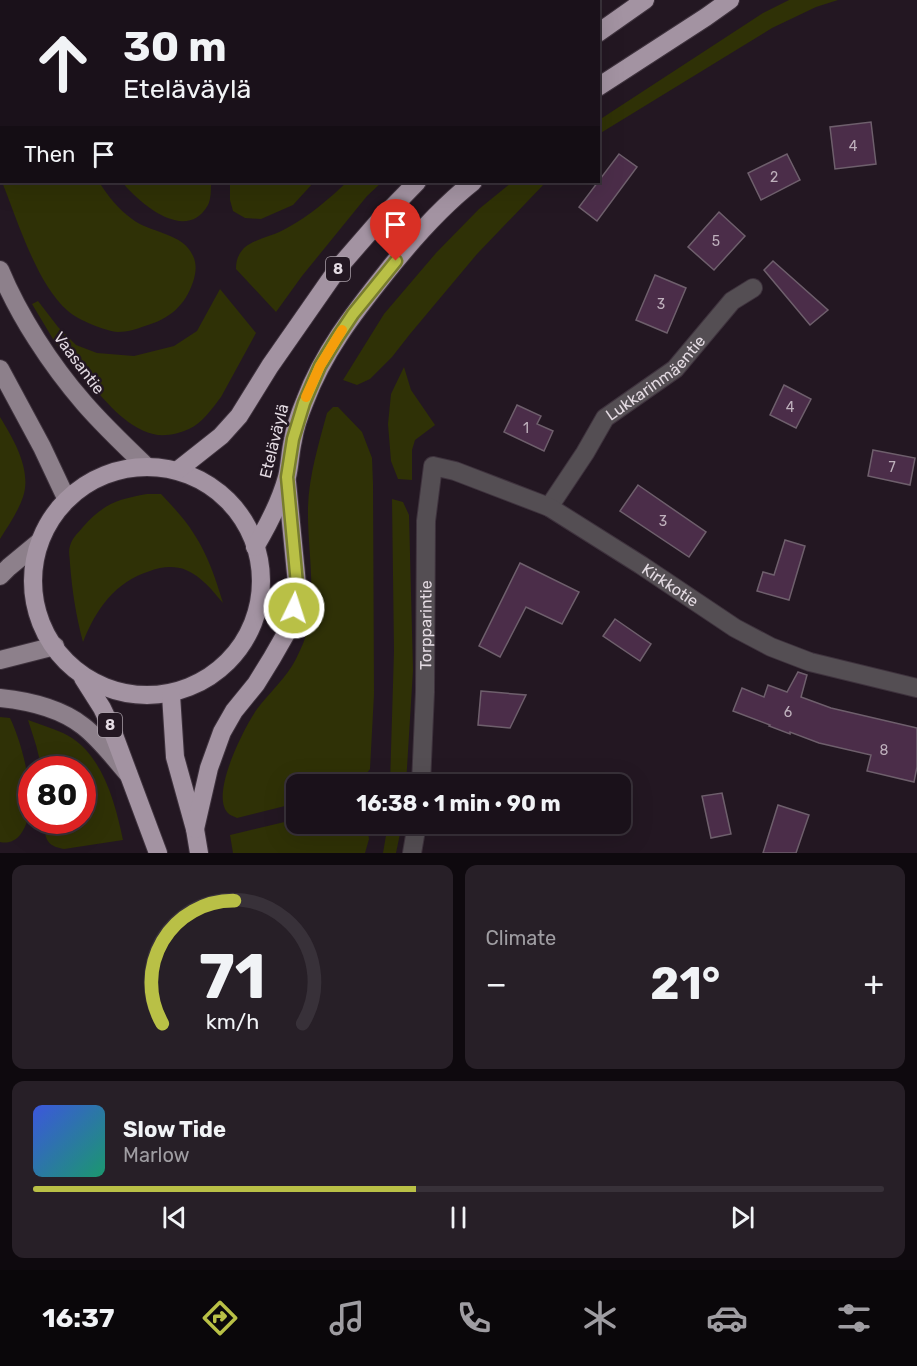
<!DOCTYPE html>
<html lang="en">
<head>
<meta charset="utf-8">
<style>
	body { margin:0; font-family:Rubik,sans-serif; background:#271f27; color:#f1f3f6; height:100vh; display:flex; flex-direction:column; font-size:22px; white-space:nowrap }
	* { box-sizing:border-box; margin:0 }
	p { font-size:20px; color:#9f9da2 }
	.icon { flex:none; width:33px; height:33px; fill:none; stroke:currentColor; stroke-width:2; stroke-linecap:round; stroke-linejoin:round }
	.map { position:relative; height:853px; overflow:hidden }
	.drawer { display:flex; flex-direction:column; gap:12px; padding:12px; background:#0e090e; flex:1 }
	.drawer>* { flex:none }
	.top-card { position:absolute; left:0px; top:0px; width:600px; height:183px; box-shadow:0 6px 24px #0002,0 0 0 2px #383139; background:#1a111a; color:#f1f3f6; overflow:hidden }
	.speed { position:absolute; left:18px; top:756px; display:flex; gap:12px; font-size:30px; font-weight:700; text-align:center }
	.speed>* { display:grid; place-content:center; width:78px; height:78px; border-radius:50%; background:#1a111a; box-shadow:0 6px 24px #0002,0 0 0 2px #383139; line-height:1 }
	.speed .limit { border:9px solid #d22; background:#fff; color:#111 }
	.pin { position:absolute; display:grid; place-items:center; width:51px; height:51px; color:#fff; margin:-62px -26px; border-radius:50% 50% 50% 0; rotate:-45deg; box-shadow:0 0 6px #0007 }
	.pin .icon { rotate:45deg }
	.me { position:absolute; width:66px; margin:-33px; rotate:4deg; stroke-linejoin:round; filter:drop-shadow(0 0 4px #0008) }
	.turn { display:flex; align-items:center; gap:21px; height:126px; padding:0 24px; font-size:27px }
	.turn .icon { width:78px; height:78px; stroke-width:2.5 }
	.turn b { display:block; font-size:42px; line-height:51px }
	.then { display:flex; align-items:center; height:57px; padding:0 24px; background:#0003; gap:12px; font-size:22px }
	.big { font-size:45px; font-weight:700; line-height:1.1 }
	.drawer .tile { flex:1; display:flex; flex-direction:column; justify-content:center; gap:9px; min-width:0; padding:0 21px; border-radius:12px; background:#271f27 }
	.drawer .dial { align-items:center; gap:0 }
	.dial svg { height:156px; overflow:visible; fill:none; stroke:#383139; stroke-width:7; stroke-linecap:round; text-anchor:middle }
	.dial text { fill:#f1f3f6; stroke:none }
	.song { display:flex; align-items:center; gap:18px }
	.cover { width:72px; height:72px; border-radius:9px; background:linear-gradient(135deg,hsl(230 70% 55%),hsl(160 70% 35%)) }
	.played { height:6px; border-radius:3px; background:linear-gradient(90deg,#b9c046 45%,#383139 45%) }
	.keys { display:flex; justify-content:space-around; direction:ltr }
	.heat { display:flex; justify-content:space-between; align-items:center; font-size:33px; direction:ltr }
	.drawer .tiles { flex:1; display:grid; gap:12px; grid-template-columns:1fr 1fr }
	.tile:last-child { grid-column:span 2 }
	.trip { position:absolute; left:286px; top:774px; width:345px; height:60px; border-radius:12px; background:#1a111a; box-shadow:0 6px 24px #0002,0 0 0 2px #383139; font-weight:700; line-height:60px; text-align:center }
	.menu { display:flex; height:96px; justify-content:space-around; align-items:center; background:#0a070a; color:#9f9da2 }
	.menu .icon { width:42px; height:42px }
	.menu .current { color:#b9c046 }
	.menu b { font-size:27px; color:#f1f3f6 }
	.map>svg:first-child { display:block }
</style>
</head>
<body>
<div class="map">
<svg width="917" height="853" viewBox="0 0 917 853">
	<rect width="100%" height="100%" fill="#231722"/>
	<path fill="#301f2e" d="M89,0H521L519,2H90Z"/>
	<g fill="#2f3106">
		<path d="M789,0H838L816,7L772,28L599,134V120L763,13Z"/>
		<path d="M2,182H99C108,196 118,209 132,219C150,233 184,233 193,256C197,264 196,273 193,282C185,306 169,319 145,326C137,329 127,332 118,332C105,331 78,320 68,311C37,285 17,219 2,182Z"/>
		<path d="M122,182H211C211,189 211,199 208,205C186,244 139,203 122,182Z"/>
		<path d="M230,182H314L293,205L261,219L245,218L233,211L230,200Z"/>
		<path d="M347,182H382L367,196L302,276L276,312L236,269C236,260 238,255 244,248C256,238 274,236 287,228C309,216 329,199 347,182Z"/>
		<path d="M512,182H546L477,254L410,334L392,357L370,379L357,385L343,380L384,314L436,253L479,209Z"/>
		<path d="M220,289L256,333L221,397C212,409 202,423 189,429C178,434 164,437 153,434C125,427 104,399 86,379C76,368 65,356 56,344C48,331 40,317 32,304L38,301L58,327L76,345L97,353L134,356L174,346L197,331Z"/>
		<path d="M404,367L411,390L435,425L415,440L412,450V480L398,479L391,461L388,424L391,394Z"/>
		<path d="M333,407H338L362,432L372,458L373,484L374,694L370,769L359,784H297V803L237,818C235,817 230,815 229,814C208,797 245,726 257,709C270,692 286,678 296,659C299,652 303,645 305,638C318,596 307,550 308,507C309,475 319,443 327,413Z"/>
		<path d="M0,417C14,440 32,470 23,497C18,512 8,526 0,539Z"/>
		<path d="M147,494H161C173,507 185,519 194,534C208,555 216,580 223,603C213,591 201,576 186,570C174,565 161,567 150,571C115,582 96,609 83,642C76,616 72,590 70,564C70,558 68,551 70,546C72,538 78,533 83,527C103,504 118,499 147,494Z"/>
		<path d="M392,499L403,502L409,515L413,670L406,784H390L394,651Z"/>
		<path d="M0,717L10,718C23,745 41,810 20,835C15,841 8,844 0,842Z"/>
		<path d="M28,720C39,724 52,728 63,733C102,751 115,802 123,840L64,849C45,846 45,837 44,821L82,820V770L42,769L36,745Z"/>
		<path d="M297,819V824H367L369,839L365,853H233L230,835Z"/>
		<path d="M388,824H402L396,853H383Z"/>
	</g>
	<g fill="#4b2d49" stroke="#6e5f6c" stroke-width="1.5">
		<path d="M871,122L876,164L835,169L830,127Z"/>
		<path d="M619,154L637,167L597,221L579,207Z"/>
		<path d="M787,154L800,180L761,200L748,173Z"/>
		<path d="M719,212L745,236L714,270L688,247Z"/>
		<path d="M773,261L828,310L810,325L764,270Z"/>
		<path d="M655,275L686,288L667,333L636,320Z"/>
		<path d="M784,385L811,399L796,428L770,415Z"/>
		<path d="M517,405L541,416L537,424L553,431L544,451L504,432Z"/>
		<path d="M873,450L915,458L910,485L868,476Z"/>
		<path d="M638,485L706,532L689,557L620,511Z"/>
		<path d="M785,540L805,546L789,600L757,591L763,572L774,575Z"/>
		<path d="M520,563L579,592L562,624L526,607L500,657L479,646Z"/>
		<path d="M615,619L651,644L640,661L603,636Z"/>
		<path d="M798,672L807,675L801,697L831,708L917,728V767L914,782L867,771L871,755L819,743L790,732V734L769,726L770,725L733,711L742,688L764,697L768,685L787,692Z"/>
		<path d="M481,691L526,695L510,728L478,725Z"/>
		<path d="M722,793L731,834L711,838L702,796Z"/>
		<path d="M778,805L809,815L796,853H763Z"/>
	</g>
	<g fill="none" stroke-linecap="round" stroke-linejoin="round">
		<defs>
			<g id="minor">
				<path d="M128,0L129,2"/>
				<path id="s1" d="M549,507L585,453L605,418L675,369L732,301L753,288"/>
				<path id="s2" d="M421,784L425,692L426,521L433,466L455,471L549,507L641,565L735,628L771,647L810,662L917,688"/>
				<path d="M412,853L417,824"/>
			</g>
			<g id="major">
				<path d="M0,270C19,316 51,365 84,403C103,425 124,445 145,465"/>
				<path d="M0,369L42,447L66,498"/>
				<path d="M0,576L9,567L38,543"/>
				<path d="M0,660L55,646"/>
				<path d="M0,698C29,701 60,708 83,726C100,739 114,758 128,774"/>
			</g>
			<g id="highway">
				<path d="M598,33L645,0"/>
				<path d="M598,87L706,17L730,0"/>
				<circle cx="147" cy="581" r="114"/>
				<path d="M178,470L221,436L239,416L270,366L339,267L379,221L417,182"/>
				<path d="M255,547C267,527 281,499 287,477C290,465 290,452 293,440C295,427 300,413 305,401C323,353 353,314 385,274C411,241 440,208 473,182"/>
				<path d="M83,678L102,708L111,727L158,853"/>
				<path d="M171,695L175,757L195,829L199,853"/>
				<path d="M195,829L209,768L222,732L234,711L256,684L272,658L288,630L294,608L297,584L287,482"/>
			</g>
		</defs>
		<use href="#minor" stroke="#3e323d" stroke-width="20"/>
		<use href="#major" stroke="#3e323d" stroke-width="20"/>
		<use href="#highway" stroke="#3e323d" stroke-width="20"/>
		<use href="#minor" stroke="#544e53" stroke-width="18"/>
		<use href="#major" stroke="#8d808b" stroke-width="18"/>
		<use href="#highway" stroke="#a393a2" stroke-width="18"/>
	</g>
	<g fill="none" stroke-linecap="round" stroke-linejoin="round">
		<defs>
			<path id="route" d="M294,608L297,584L287,477L293,439L304,403L320,366L337,338L353,314L396,261"/>
		</defs>
		<use href="#route" stroke="#787d2e" stroke-width="15"/>
		<use href="#route" stroke="#b9c046" stroke-width="10"/>
		<path stroke="#f59e0b" stroke-width="10" d="M306,397L320,366L342,330"/>
	</g>
	<g text-anchor="middle" dominant-baseline="central" stroke-width="5" stroke-linejoin="round" paint-order="stroke">
		<g font-size="14" fill="#beb0bc">
			<text x="853" y="146">4</text>
			<text x="774" y="177">2</text>
			<text x="716" y="241">5</text>
			<text x="661" y="304">3</text>
			<text x="790" y="407">4</text>
			<text x="526" y="428">1</text>
			<text x="892" y="467">7</text>
			<text x="663" y="521">3</text>
			<text x="788" y="712">6</text>
			<text x="884" y="750">8</text>
		</g>
		<g fill="#231722" stroke="#aaa0a9" stroke-width="1.5">
			<rect x="326" y="257" width="24" height="24" rx="4.5"/>
			<rect x="98" y="713" width="24" height="24" rx="4.5"/>
		</g>
		<g font-size="15" font-weight="bold" fill="#e4dbe3">
			<text x="338" y="269">8</text>
			<text x="110" y="725">8</text>
		</g>
		<g font-size="16" fill="#e4dbe3" stroke="#231722">
			<text transform="translate(79 363) rotate(53)">Vaasantie</text>
			<text stroke="none"><textPath href="#s1" startOffset="170">Lukkarinmäentie</textPath></text>
			<text transform="translate(274 441) rotate(-76)">Eteläväylä</text>
			<text stroke="none"><textPath href="#s2" startOffset="586">Kirkkotie</textPath></text>
			<text stroke="none"><textPath href="#s2" startOffset="159">Torpparintie</textPath></text>
		</g>
	</g>
</svg>
<div class="speed"><div class="limit">80</div></div>
<div class="pin" style="left:396px;top:261px;background:#d93025"><svg class="icon" aria-label="arrive" viewBox="0 0 24 24"><path d="M6 21V4h12l-3 4 3 4H6"/></svg></div>
<svg class="me" style="left:294px;top:608px" viewBox="-20 -20 40 40"><circle r="17" fill="#b9c046" stroke="#fff" stroke-width="3"/><path d="M0-11L8 9 0 5-8 9z" fill="#fff"/></svg>
<div class="trip">16:38 · 1 min · 90 m</div>
<div class="top-card">
<div class="turn"><svg class="icon" aria-label="ahead" viewBox="0 0 24 24"><path d="M12 20V5M6 11l6-6 6 6"/></svg><div><b>30 m</b>Eteläväylä</div></div>
<div class="then">Then<svg class="icon" aria-label="arrive" viewBox="0 0 24 24"><path d="M6 21V4h12l-3 4 3 4H6"/></svg></div>
</div>
</div>
<section class="drawer">
<div class="tiles">
<div class="tile dial"><svg viewBox="0 0 100 80">
<path d="M14 69A42 42 0 1 1 86 69"/>
<path d="M14 69A42 42 0 0 1 51 6" stroke="#b9c046"/>
<text x="50" y="56" font-size="32" font-weight="700">71</text>
<text x="50" y="72" font-size="11">km/h</text>
</svg></div>
<div class="tile"><p>Climate</p>
<div class="heat"><a>−</a><b class="big">21°</b><a>+</a></div>
</div>
<div class="tile">
<div class="song"><i class="cover"></i><div><b>Slow Tide</b><p>Marlow</p></div></div>
<div class="played"></div>
<div class="keys"><svg class="icon" aria-label="previous" viewBox="0 0 24 24"><path d="M18 5L8 12l10 7zM5 5v14"/></svg><svg class="icon" aria-label="pause" viewBox="0 0 24 24"><path d="M8 5v14M16 5v14"/></svg><svg class="icon" aria-label="next" viewBox="0 0 24 24"><path d="M6 5l10 7-10 7zM19 5v14"/></svg></div>
</div>
</div>
</section>
<nav class="menu">
<b>16:37</b>
<svg class="icon current" aria-label="directions" viewBox="0 0 24 24"><path d="M12 3l9 9-9 9-9-9zM9 14v-3h6M13 9l2 2-2 2"/></svg>
<svg class="icon" aria-label="music" viewBox="0 0 24 24"><path d="M9 18V5l10-2v13"/><circle cx="6" cy="18" r="3"/><circle cx="16" cy="16" r="3"/></svg>
<svg class="icon" aria-label="phone" viewBox="0 0 24 24"><path d="M5 4h4l2 5-3 2q2 4 5 5l2-3 5 2v4C11 20 4 13 5 4z"/></svg>
<svg class="icon" aria-label="climate" viewBox="0 0 24 24"><path d="M12 3v18M4 7l16 10M4 17L20 7"/></svg>
<svg class="icon" aria-label="car" viewBox="0 0 24 24"><path d="M5 17H2v-5l4-1 3-4h7l3 4 3 1v5h-3M9 17h6M6 11h13"/><circle cx="7" cy="17" r="2"/><circle cx="17" cy="17" r="2"/></svg>
<svg class="icon" aria-label="filters" viewBox="0 0 24 24"><path d="M4 7h16M4 17h16"/><circle cx="9" cy="7" r="2"/><circle cx="15" cy="17" r="2"/></svg>
</nav>
</body>
</html>
